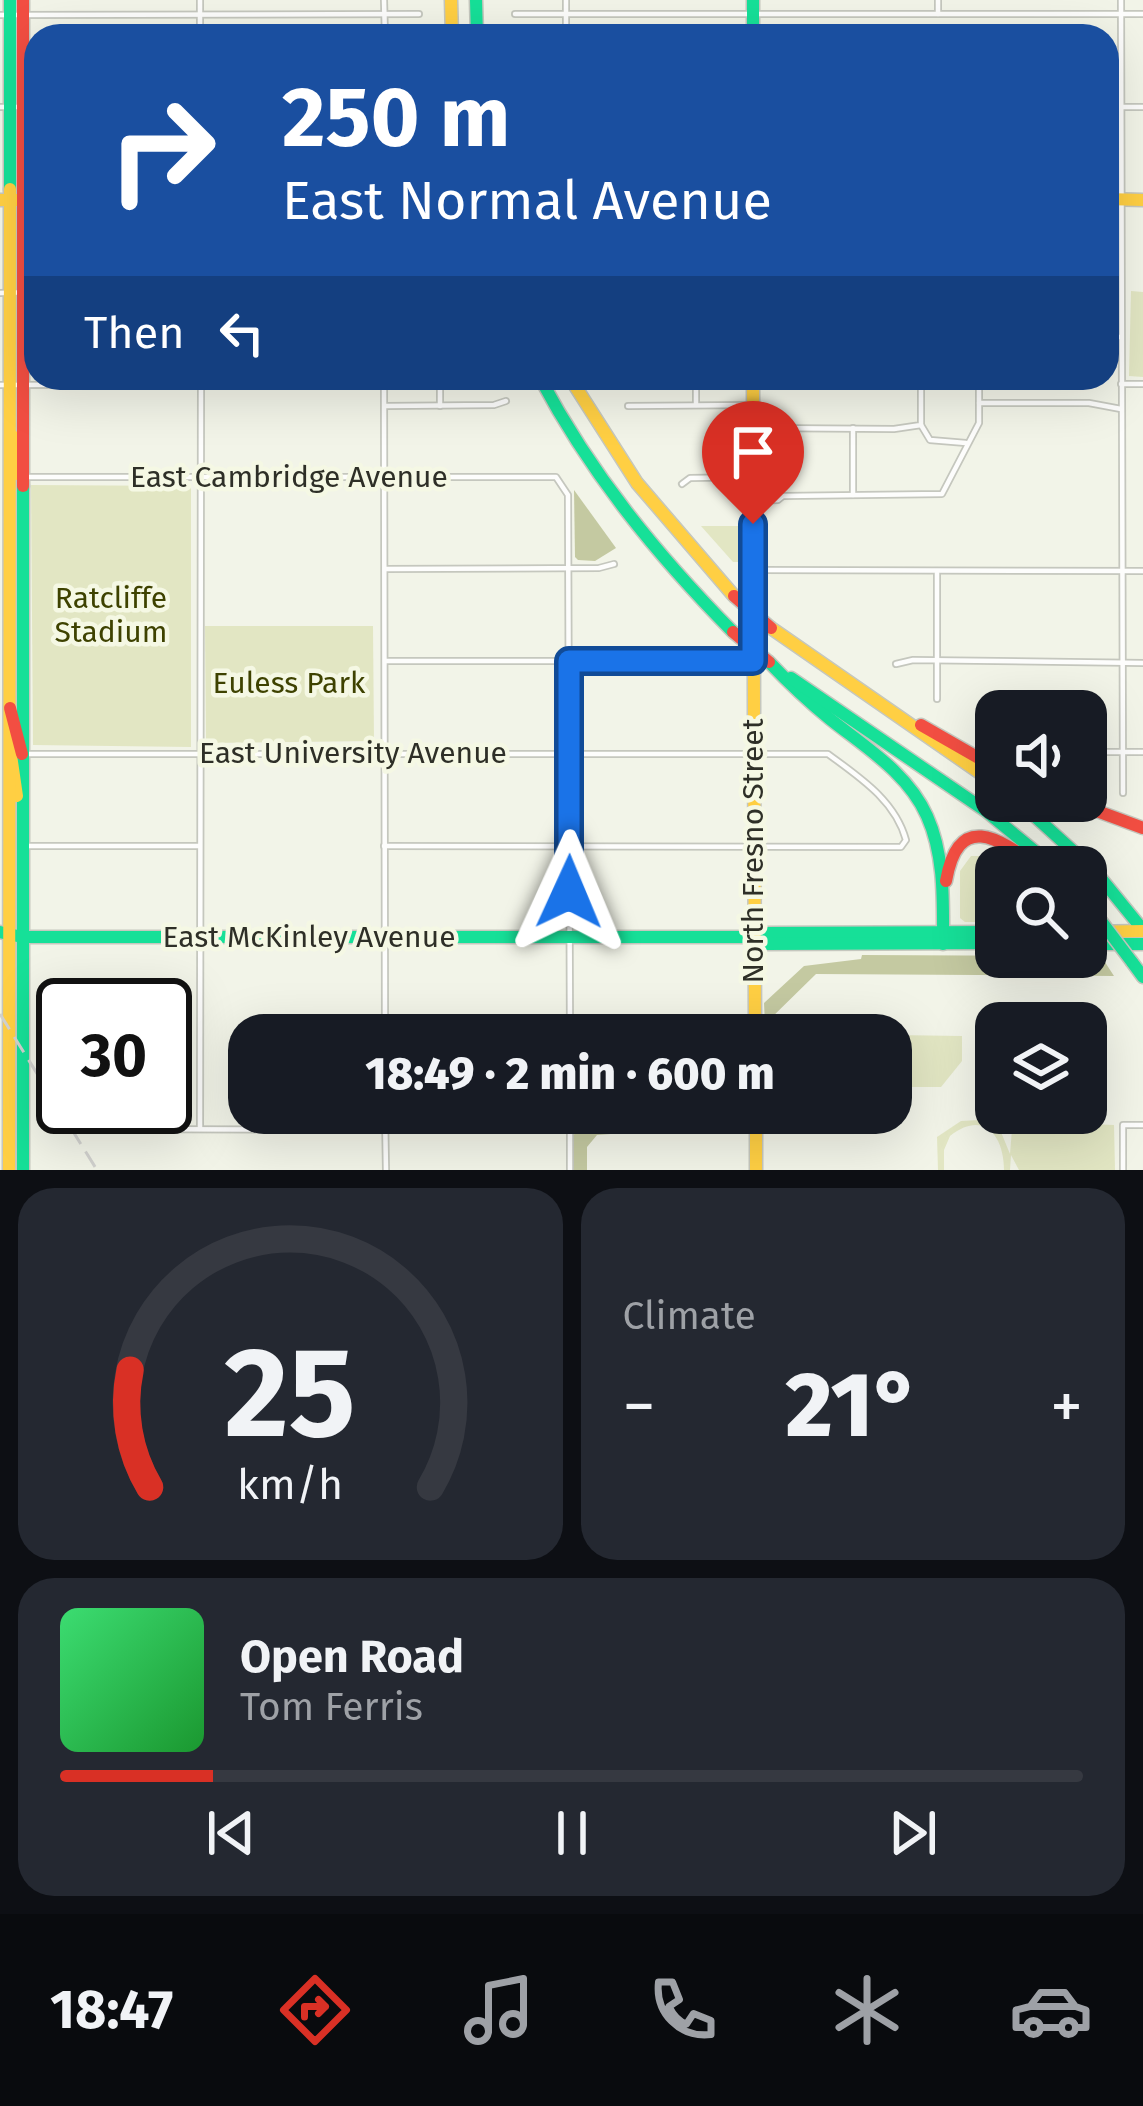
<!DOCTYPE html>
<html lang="en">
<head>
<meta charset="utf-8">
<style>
	body { margin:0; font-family:"Fira Sans",sans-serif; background:#242831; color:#f1f3f6; height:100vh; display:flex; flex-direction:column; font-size:45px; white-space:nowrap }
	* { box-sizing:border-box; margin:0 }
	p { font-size:39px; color:#9ea1a6 }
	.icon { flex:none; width:66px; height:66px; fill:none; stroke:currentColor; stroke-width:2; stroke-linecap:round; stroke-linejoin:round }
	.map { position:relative; height:1170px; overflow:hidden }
	.panel { display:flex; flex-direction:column; gap:18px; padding:18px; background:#0d0f14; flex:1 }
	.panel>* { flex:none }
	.guide { position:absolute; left:24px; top:24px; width:1095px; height:366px; border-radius:36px; box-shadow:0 12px 48px #0002; background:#1a4fa0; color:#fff; overflow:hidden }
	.tools { position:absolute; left:975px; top:690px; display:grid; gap:24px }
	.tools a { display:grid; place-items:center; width:132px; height:132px; border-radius:24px; background:#171b24; box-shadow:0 12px 48px #0002; font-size:60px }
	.speed { position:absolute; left:36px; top:978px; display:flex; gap:24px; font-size:60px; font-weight:700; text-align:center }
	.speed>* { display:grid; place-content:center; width:156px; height:156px; border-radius:50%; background:#171b24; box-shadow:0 12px 48px #0002; line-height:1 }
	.speed .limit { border:6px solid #111; border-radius:18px; background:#fff; color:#111 }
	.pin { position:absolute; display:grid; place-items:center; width:102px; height:102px; color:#fff; margin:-123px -51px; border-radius:50% 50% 50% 0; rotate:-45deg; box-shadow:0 0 12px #0007 }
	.pin .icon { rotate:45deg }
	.me { position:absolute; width:132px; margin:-66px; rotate:1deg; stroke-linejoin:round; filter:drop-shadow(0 0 9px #0008) }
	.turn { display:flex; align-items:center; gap:42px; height:252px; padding:0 60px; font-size:54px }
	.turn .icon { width:156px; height:156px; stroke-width:2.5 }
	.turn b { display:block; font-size:84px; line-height:102px }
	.then { display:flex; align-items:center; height:114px; padding:0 60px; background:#0003; gap:24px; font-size:45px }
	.big { font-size:90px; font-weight:800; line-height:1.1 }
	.panel .card { flex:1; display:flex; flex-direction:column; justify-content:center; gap:18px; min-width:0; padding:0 42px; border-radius:36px; background:#242831 }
	.panel .dial { align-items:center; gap:0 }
	.dial svg { height:312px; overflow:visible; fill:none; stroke:#363941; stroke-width:7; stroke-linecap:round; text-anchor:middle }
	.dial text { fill:#f1f3f6; stroke:none }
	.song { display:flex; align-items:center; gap:36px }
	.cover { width:144px; height:144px; border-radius:18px; background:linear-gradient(135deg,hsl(140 70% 55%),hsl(130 70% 35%)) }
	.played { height:12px; border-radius:6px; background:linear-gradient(90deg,#d93025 15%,#363941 15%) }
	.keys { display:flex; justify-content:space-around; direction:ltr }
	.heat { display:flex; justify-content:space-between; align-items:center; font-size:66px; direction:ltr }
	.panel .tiles { flex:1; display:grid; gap:18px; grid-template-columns:1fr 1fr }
	.card:last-child { grid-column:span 2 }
	.trip { position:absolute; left:228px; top:1014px; width:684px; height:120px; border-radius:36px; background:#171b24; box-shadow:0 12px 48px #0002; font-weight:800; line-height:120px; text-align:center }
	.tab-bar { display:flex; height:192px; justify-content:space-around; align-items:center; background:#090b0e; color:#9ea1a6 }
	.tab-bar .icon { width:84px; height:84px }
	.tab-bar .active { color:#d93025 }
	.tab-bar b { font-size:54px; color:#f1f3f6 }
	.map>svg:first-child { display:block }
</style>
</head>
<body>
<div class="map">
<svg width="1143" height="1170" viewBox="0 0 1143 1170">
	<rect width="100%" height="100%" fill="#f2f4e8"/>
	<g fill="#e2e6c3">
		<path d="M1131,291L1143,292V377L1129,376Z"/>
		<path d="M31,485L191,486V747L33,745Z"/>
		<path d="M701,526H743V562H733Z"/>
		<path d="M205,626H373L374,741L206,743Z"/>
		<path d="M971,856H997L1012,867H996V922H965L960,918V871Z"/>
		<path d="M895,1035L962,1036V1061L941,1087H896Z"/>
		<path d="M980,1120L1001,1132L1010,1154L1012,1129L1021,1121L1114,1125L1115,1170H1019L1011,1155L1010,1170H1004C1004,1136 984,1109 950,1136L944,1150V1170H938L937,1137L961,1121Z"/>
	</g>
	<g fill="#c4c9a1">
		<path d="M574,490L616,548L595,561L578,560L575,557Z"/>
		<path d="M862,955L1101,956L1114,976L816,974L765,1024L764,1003L804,966L861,959Z"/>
		<path d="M657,1113H670L665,1130L597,1135L587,1147V1170H573C573,1159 569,1141 576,1131C593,1105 640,1136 657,1113Z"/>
	</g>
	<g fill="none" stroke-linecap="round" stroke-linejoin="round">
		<defs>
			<g id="street">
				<path d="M384,0L385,36"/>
				<path d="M1121,0L1123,793"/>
				<path d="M515,14H1143"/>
				<path d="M938,14V0"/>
				<path d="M0,15L419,14"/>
				<path d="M200,36V0"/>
				<path d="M566,36V0"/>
				<path d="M0,107H36"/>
				<path d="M1121,107H1143"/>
				<path d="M0,293L36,292"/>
				<path d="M1107,337H1121"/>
				<path d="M384,378L385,1035"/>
				<path d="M440,378V406"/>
				<path d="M696,378V405"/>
				<path d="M1121,384H1143"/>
				<path d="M0,385L384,384"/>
				<path d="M979,403H1089L1121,409"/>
				<path d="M386,406L494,405L506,401"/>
				<path d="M628,406L752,405"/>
				<path d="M921,425L930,440L966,443"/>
				<path d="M753,428L894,429L921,425V378"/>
				<path d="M853,428V495"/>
				<path d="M22,477H556L568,495L570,1035"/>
				<path d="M682,484L690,478L753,477"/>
				<path d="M753,501L778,500L783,496L942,494L979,423V378"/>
				<path d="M385,569L599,568L614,564"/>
				<path d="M753,570L1143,571"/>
				<path d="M937,573V699"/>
				<path d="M385,661H751"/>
				<path d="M896,664L913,660L1143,663"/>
				<path d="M1086,752H1143"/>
				<path d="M27,754H828C859,777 895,800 906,840L901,847L384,846"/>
				<path d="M25,846H199"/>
				<path d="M385,1113L386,1170"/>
				<path d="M200,1128L201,378"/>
				<path d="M91,1129L385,1130"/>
				<path d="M570,1170V1113"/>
				<path d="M1123,1170V1125H1143"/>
			</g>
			<g id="fast">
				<path d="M476,0L477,36"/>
				<path d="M753,0V36"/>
				<path d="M10,189V0"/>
				<path d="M540,378C591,474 657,555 733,632"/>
				<path d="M23,486V1170"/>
				<path d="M769,662C788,682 808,701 830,719C865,747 908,773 927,816C945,856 943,902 943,944"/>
				<path d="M791,678L986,811L1054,867"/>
				<path d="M1018,801L1095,871L1143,930"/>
				<path d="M0,932L22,937H753L766,933L996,932"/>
				<path d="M754,938L766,944L996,943"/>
				<path d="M1086,944H1143"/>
				<path d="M1132,962L1143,977"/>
			</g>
			<g id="slow">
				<path d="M451,0L452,36"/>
				<path d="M1107,199L1143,200"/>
				<path d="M0,200H36"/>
				<path d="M570,378L637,483L734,596"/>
				<path d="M753,378L755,1035"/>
				<path d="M14,437L17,474"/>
				<path d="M771,628L996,784"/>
				<path d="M11,755L17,796"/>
				<path d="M1086,932L1143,931"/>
				<path d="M756,1113V1170"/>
				<path d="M9,1170L10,189"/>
			</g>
			<g id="jam">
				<path d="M23,0V486"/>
				<path d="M10,708L22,754"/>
				<path d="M921,725L996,768"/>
				<path d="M1070,801L1143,828"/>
				<path d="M946,881C958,812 997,836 1038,867"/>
				<path d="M1086,902L1095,913"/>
			</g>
		</defs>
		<use href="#street" stroke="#c5c7be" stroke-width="8"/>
		<use href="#fast" stroke="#c5c7be" stroke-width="15"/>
		<use href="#slow" stroke="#c5c7be" stroke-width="15"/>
		<use href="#jam" stroke="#c5c7be" stroke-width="15"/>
		<use href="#street" stroke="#fdfdfc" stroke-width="4.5"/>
		<use href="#fast" stroke="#16e098" stroke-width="12"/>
		<use href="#slow" stroke="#ffcf43" stroke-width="12"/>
		<use href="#jam" stroke="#f24e42" stroke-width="12"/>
		<path stroke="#d1d1ce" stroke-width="3" stroke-dasharray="18 9" stroke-linecap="butt" d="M0,1014L97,1170"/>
		<defs>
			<path id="fast-bridge" d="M1095,913L1132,962"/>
			<g id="jam-bridge">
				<path d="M734,596L771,628"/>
				<path d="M733,632L769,662"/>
			</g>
		</defs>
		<use href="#fast-bridge" stroke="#c5c7be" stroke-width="15" stroke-linecap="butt"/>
		<use href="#jam-bridge" stroke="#c5c7be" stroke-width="15" stroke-linecap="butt"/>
		<use href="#fast-bridge" stroke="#16e098" stroke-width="12"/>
		<use href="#jam-bridge" stroke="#f24e42" stroke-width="12"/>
	</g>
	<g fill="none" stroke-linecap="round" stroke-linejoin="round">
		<defs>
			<path id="route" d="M569,892V661H753V524"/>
		</defs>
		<use href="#route" stroke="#114b97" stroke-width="30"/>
		<use href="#route" stroke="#1a73e8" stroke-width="21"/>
	</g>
	<g text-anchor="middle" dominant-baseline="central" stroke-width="9" stroke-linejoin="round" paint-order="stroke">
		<g font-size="30" fill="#2e2f27" stroke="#f5f8e4">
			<text x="289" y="477">East Cambridge Avenue</text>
			<text x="353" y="753">East University Avenue</text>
			<text transform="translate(753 851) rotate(-90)">North Fresno Street</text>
			<text x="309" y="937">East McKinley Avenue</text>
		</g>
		<g font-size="30" fill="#3e4200" stroke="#f5f8e4">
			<text x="111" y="598">Ratcliffe<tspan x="111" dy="34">Stadium</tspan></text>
			<text x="289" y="683">Euless Park</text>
		</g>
	</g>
</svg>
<div class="tools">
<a><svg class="icon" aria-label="sound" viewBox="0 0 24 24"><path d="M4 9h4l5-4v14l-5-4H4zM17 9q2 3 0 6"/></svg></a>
<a><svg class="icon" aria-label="search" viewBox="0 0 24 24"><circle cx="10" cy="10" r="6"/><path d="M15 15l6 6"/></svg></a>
<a><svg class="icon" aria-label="layers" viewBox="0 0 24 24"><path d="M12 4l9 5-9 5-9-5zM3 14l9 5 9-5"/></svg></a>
</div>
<div class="speed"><div class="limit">30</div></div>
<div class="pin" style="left:753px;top:524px;background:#d93025"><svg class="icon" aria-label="arrive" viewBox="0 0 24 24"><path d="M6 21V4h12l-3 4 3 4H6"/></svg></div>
<svg class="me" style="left:569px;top:892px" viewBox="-20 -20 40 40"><path d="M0-17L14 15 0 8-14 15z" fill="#1a73e8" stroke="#fff" stroke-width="4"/></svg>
<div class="trip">18:49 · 2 min · 600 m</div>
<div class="guide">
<div class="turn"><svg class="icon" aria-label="right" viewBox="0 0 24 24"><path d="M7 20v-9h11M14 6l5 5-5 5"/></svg><div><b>250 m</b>East Normal Avenue</div></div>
<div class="then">Then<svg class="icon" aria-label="left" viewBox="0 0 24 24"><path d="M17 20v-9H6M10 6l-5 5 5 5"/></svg></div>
</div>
</div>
<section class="panel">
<div class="tiles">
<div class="card dial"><svg viewBox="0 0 100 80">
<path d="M14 69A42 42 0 1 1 86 69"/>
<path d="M14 69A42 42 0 0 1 9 39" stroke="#d93025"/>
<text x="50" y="56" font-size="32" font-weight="700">25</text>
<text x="50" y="72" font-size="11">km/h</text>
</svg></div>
<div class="card"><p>Climate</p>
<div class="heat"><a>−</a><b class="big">21°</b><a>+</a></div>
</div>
<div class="card">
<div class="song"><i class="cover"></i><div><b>Open Road</b><p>Tom Ferris</p></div></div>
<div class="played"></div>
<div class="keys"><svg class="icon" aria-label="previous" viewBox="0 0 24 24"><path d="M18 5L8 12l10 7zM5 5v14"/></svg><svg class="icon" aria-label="pause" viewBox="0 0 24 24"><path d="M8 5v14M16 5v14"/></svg><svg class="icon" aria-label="next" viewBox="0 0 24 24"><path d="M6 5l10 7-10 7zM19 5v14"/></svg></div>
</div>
</div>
</section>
<nav class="tab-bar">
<b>18:47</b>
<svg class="icon active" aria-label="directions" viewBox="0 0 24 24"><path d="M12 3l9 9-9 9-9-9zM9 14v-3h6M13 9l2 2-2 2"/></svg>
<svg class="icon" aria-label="music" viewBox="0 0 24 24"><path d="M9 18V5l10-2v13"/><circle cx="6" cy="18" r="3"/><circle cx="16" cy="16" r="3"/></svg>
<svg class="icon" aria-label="phone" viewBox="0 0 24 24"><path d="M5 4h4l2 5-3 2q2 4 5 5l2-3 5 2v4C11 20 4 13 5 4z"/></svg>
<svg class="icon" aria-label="climate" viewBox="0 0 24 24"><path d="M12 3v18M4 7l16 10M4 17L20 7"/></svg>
<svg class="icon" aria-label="car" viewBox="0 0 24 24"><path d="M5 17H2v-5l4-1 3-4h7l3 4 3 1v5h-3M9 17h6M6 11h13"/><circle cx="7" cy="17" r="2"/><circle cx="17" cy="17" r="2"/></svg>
</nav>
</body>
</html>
